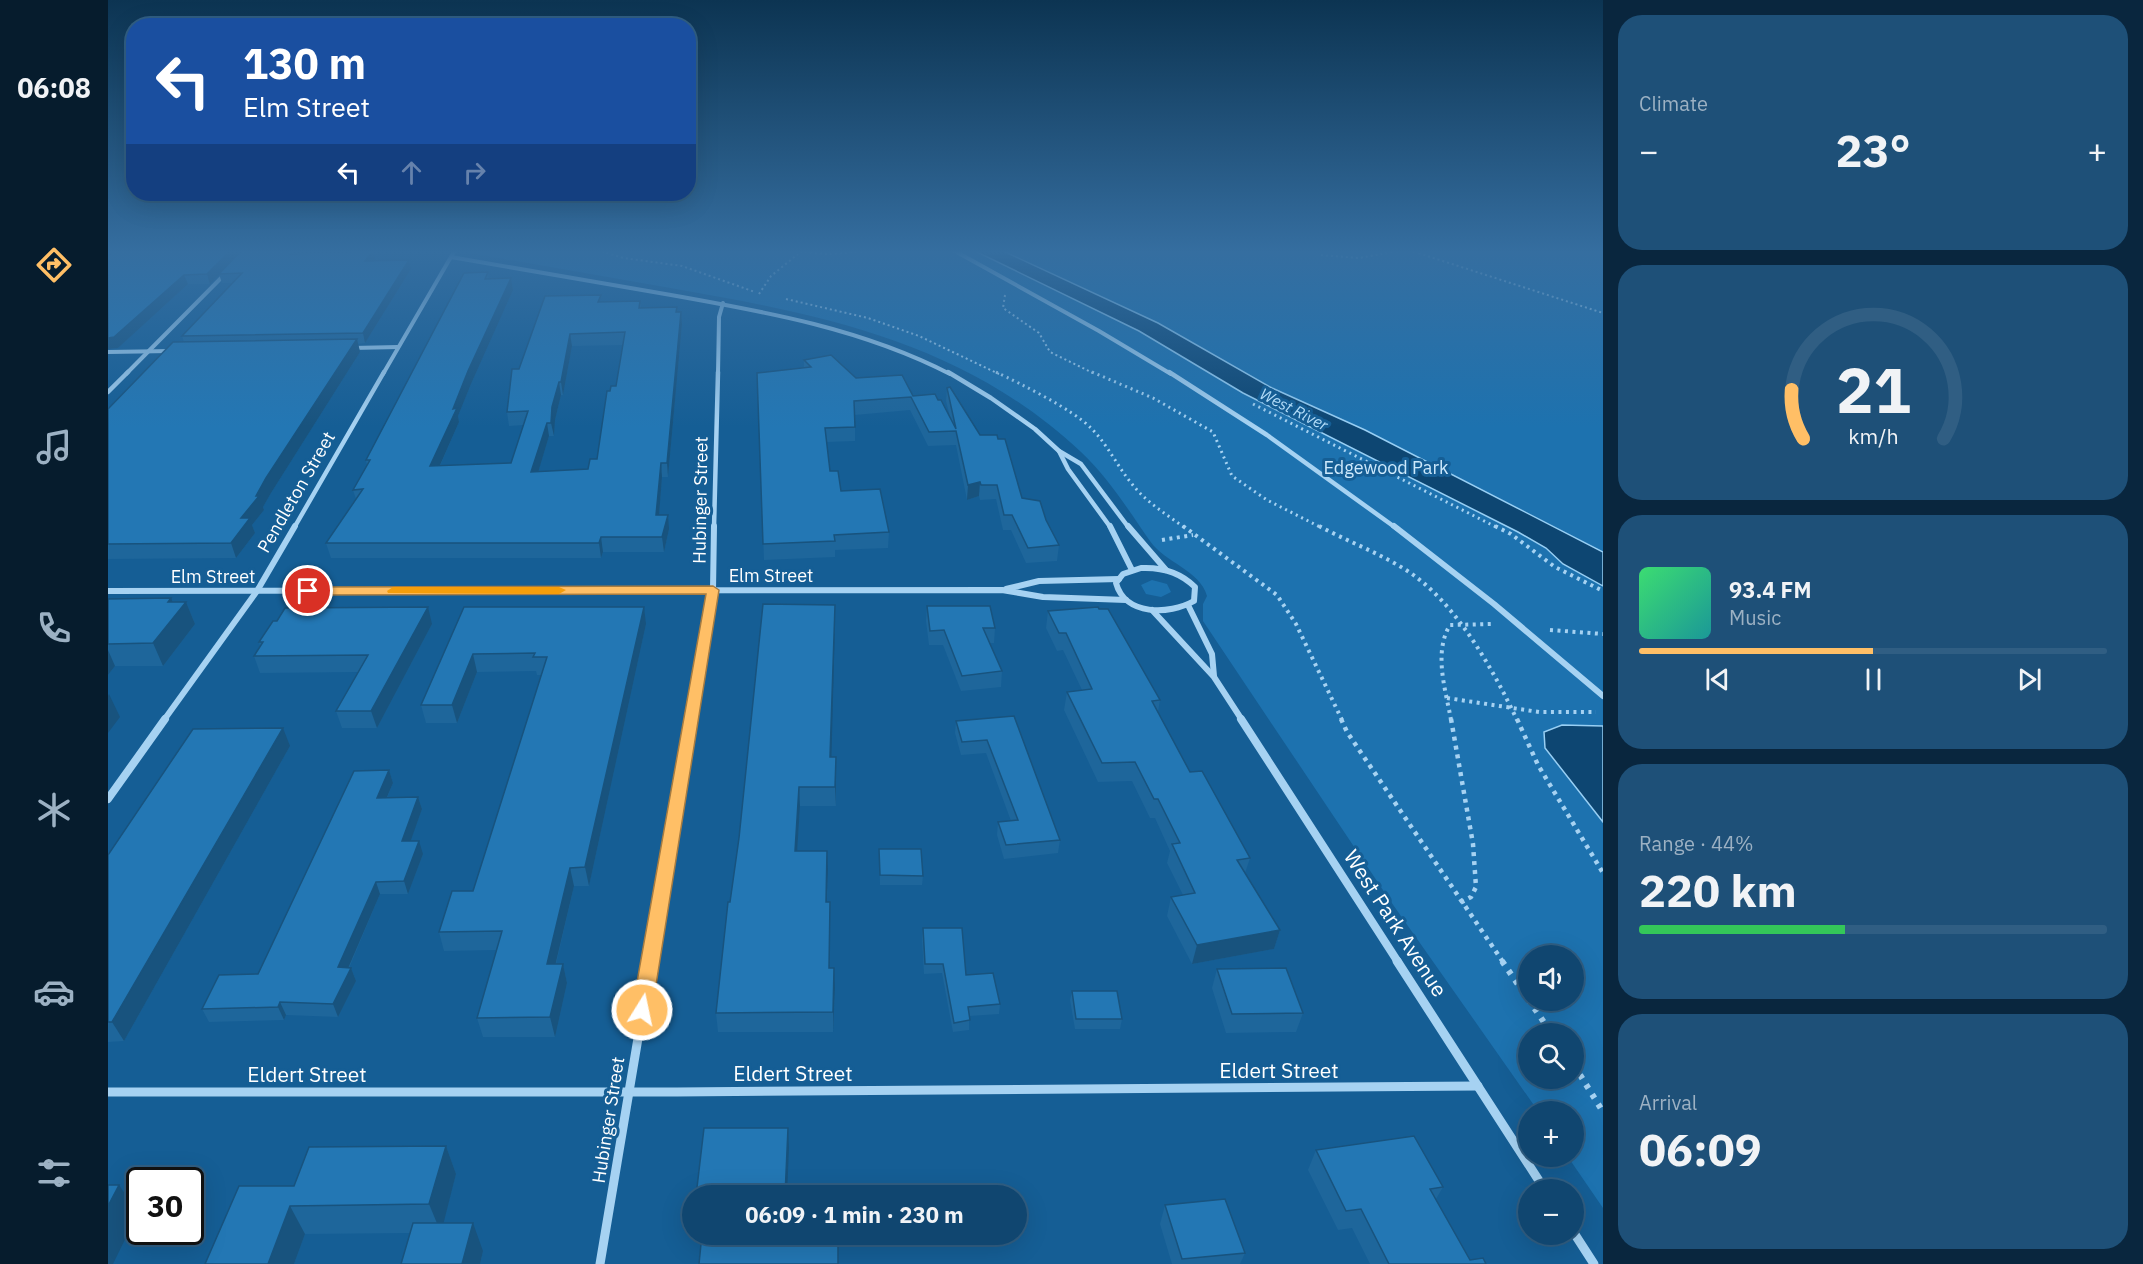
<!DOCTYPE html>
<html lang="en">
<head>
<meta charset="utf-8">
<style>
	body { margin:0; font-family:"IBM Plex Sans",sans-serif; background:#1e5078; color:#f1f3f6; height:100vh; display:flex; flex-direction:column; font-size:22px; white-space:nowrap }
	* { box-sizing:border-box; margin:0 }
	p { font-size:20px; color:#9cb1c3 }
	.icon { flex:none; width:33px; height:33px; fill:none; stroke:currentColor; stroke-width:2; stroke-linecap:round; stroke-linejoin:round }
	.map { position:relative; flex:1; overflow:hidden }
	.sheet { display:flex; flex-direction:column; gap:15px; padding:15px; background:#09263e; width:540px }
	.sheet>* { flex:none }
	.banner { position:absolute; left:18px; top:18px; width:570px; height:183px; border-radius:24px; box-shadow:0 6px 24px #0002,0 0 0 2px #305e83; background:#1a4fa0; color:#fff; overflow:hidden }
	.buttons { position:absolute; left:1410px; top:945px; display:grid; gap:12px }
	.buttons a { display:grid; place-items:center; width:66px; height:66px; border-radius:50%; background:#104670; box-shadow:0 6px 24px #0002,0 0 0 2px #305e83; font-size:30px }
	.speed { position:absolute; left:18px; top:1167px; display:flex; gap:12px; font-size:30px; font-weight:700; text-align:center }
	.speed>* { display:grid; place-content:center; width:78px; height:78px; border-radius:50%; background:#104670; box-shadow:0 6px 24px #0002,0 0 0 2px #305e83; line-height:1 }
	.speed .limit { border:3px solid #111; border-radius:9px; background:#fff; color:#111 }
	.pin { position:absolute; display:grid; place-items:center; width:51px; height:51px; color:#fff; margin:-26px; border:3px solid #fff; border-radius:50%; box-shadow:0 2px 6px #0007 }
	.me { position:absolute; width:66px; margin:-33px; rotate:10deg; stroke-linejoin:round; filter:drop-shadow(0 0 4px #0008) }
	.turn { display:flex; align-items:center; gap:21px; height:126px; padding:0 18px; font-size:27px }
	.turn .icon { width:78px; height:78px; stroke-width:2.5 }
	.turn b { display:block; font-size:42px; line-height:51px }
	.lanes { display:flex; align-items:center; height:57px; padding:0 18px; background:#0003; justify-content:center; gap:30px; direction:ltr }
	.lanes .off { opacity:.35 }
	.big { font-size:45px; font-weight:700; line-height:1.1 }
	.sheet .tile { flex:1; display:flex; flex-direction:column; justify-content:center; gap:9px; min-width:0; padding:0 21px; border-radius:24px; background:#1e5078 }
	.sheet .dial { align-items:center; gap:0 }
	.dial svg { height:156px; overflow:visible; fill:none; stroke:#305e83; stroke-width:7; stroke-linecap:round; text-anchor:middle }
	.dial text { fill:#f1f3f6; stroke:none }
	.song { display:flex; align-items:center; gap:18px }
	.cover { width:72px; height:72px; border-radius:9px; background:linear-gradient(135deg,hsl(140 70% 55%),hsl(180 70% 35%)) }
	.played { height:6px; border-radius:3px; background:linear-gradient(90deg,#ffbf66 50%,#305e83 50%) }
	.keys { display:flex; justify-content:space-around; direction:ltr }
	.heat { display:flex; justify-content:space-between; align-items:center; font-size:33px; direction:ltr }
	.charge { height:9px; border-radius:4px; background:linear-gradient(90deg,#34c759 44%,#305e83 0) }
	.trip { position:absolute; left:574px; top:1185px; width:345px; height:60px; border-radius:30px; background:#104670; box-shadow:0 6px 24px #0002,0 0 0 2px #305e83; font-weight:700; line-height:60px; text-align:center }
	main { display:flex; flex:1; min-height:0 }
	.tabs { display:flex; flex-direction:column; width:108px; justify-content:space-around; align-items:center; background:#061c2d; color:#9cb1c3 }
	.tabs .icon { width:42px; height:42px }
	.tabs .active { color:#ffbf66 }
	.tabs b { font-size:27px; color:#f1f3f6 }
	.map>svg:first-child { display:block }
</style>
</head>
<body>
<main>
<nav class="tabs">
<b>06:08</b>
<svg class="icon active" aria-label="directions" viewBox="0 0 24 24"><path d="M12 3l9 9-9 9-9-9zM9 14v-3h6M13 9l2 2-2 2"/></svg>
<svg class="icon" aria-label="music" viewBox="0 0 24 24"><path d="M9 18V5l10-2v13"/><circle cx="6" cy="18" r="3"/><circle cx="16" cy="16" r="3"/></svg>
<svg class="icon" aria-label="phone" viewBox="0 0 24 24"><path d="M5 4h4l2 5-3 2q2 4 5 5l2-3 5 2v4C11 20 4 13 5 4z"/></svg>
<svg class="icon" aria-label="climate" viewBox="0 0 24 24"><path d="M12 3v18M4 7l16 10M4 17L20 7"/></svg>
<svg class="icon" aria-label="car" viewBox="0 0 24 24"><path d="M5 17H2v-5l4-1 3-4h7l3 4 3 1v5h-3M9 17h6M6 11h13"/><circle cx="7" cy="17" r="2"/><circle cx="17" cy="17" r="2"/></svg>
<svg class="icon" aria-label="filters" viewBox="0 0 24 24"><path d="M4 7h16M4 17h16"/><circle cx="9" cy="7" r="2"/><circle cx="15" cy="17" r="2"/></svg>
</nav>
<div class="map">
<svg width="1495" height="1264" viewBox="0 0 1495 1264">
	<rect width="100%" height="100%" fill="#155e95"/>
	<g fill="#1d72af" fill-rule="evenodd">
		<path d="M359,250H1495V1208L1460,1157L1466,1156V1112L1430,1111L1281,899L1095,621V604L1099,596C1092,570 1057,563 1042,541C1021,511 1000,477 973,452C858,344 718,315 568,289C499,277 431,265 362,253ZM1420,956H1466V1000H1420ZM1420,1034H1466V1078H1420Z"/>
		<path d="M1044,580L1059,584L1063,592L1053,597L1038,594L1033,585Z"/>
	</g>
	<g fill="#0d4672" stroke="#98cff4" stroke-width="1.5">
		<path d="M865,250H893L1050,323L1164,388L1257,430L1495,552V586L1455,564L1438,548L1410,532L1135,393L1031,331Z"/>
		<path d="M1454,725L1495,726V822L1437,748L1436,732Z"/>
	</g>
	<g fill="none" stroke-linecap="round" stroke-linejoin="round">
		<g stroke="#a6d2f2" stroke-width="2" stroke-dasharray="2 3" stroke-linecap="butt">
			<path d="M489,250L516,258L574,266L647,292"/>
			<path d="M667,250L720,254L776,250"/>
			<path d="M1301,250L1495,313"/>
			<path d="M1213,255L1251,258L1296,250"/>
			<path d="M651,294L663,276L690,254"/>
			<path d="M897,295L895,308L931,333L942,352L987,374"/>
			<path d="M678,299L760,318L811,336L891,374"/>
		</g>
		<g stroke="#a6d2f2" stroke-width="3" stroke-dasharray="2 4" stroke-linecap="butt">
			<path d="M888,372C913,384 964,409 983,428C1000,445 1009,466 1024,484C1038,502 1058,514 1077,528"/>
			<path d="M984,372L1045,398L1105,432L1124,476L1159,500L1214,528"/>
			<path d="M1145,404L1390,528"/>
		</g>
		<g stroke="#a6d2f2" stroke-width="4" stroke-dasharray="3 4.5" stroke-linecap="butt">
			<path d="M1075,526L1169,595L1188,624L1234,720"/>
			<path d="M1211,526C1239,541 1271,553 1298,570C1347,601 1385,669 1409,720"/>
			<path d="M1387,526L1403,534L1447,567L1495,591"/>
			<path d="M1054,540L1085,535"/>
			<path d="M1442,630L1495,634"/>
			<path d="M1339,698L1431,712H1488"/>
			<path d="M1343,720C1338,691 1325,653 1342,625L1384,624"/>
		</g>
		<g stroke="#a6d2f2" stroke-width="4.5" stroke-dasharray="4 5" stroke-linecap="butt">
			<path d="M1233,719L1239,732L1395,962"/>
			<path d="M1343,719L1365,844L1368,887L1363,897L1352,903"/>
			<path d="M1409,719L1430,765L1495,873"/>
		</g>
		<g stroke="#a6d2f2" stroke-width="6" stroke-dasharray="4.5 7" stroke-linecap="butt">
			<path d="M1394,961L1444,1034"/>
			<path d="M1466,1065L1495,1112"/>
		</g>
		<g stroke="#a6d2f2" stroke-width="4">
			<path d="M845,250L991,331L1063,374"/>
			<path d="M343,257C416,270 490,282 563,295C659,312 755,329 842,374"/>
			<path d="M244,348L290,347"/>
			<path d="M0,352L62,351"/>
			<path d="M18,374L118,273"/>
			<path d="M275,374L347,250"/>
			<path d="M610,374L611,317L615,303"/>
		</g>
		<g stroke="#a6d2f2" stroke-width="4.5">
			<path d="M840,372L883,398L927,429L951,451L973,464L1021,528"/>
			<path d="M1061,372L1159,435L1288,528"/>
			<path d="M0,392L20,372"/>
			<path d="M951,451L960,469L1003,528"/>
			<path d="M186,528L276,372"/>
			<path d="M606,528L610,372"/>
		</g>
		<g stroke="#a6d2f2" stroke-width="6">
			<path d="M1002,526L1024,570"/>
			<path d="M1020,526L1058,570"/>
			<path d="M1286,526L1386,604L1495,696"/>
			<path d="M1033,568C1054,567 1072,572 1087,587L1086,601C1061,615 1017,616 1008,583L1015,574Z"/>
			<path d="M898,589L931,581L1011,579"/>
			<path d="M0,591L894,590L935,597L1018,600"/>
			<path d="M1080,605L1104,654L1106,676"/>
			<path d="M1044,610L1106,677L1134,720"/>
			<path d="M56,720L149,591L187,526"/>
			<path d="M583,720L605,590L606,526"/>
		</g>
		<g stroke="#a6d2f2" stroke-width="8">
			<path d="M1133,719L1290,962"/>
			<path d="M0,799L57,719"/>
			<path d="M543,962L583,719"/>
		</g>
		<g stroke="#a6d2f2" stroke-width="9">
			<path d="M1289,961L1437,1190"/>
			<path d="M0,1092H569L1370,1086"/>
			<path d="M1466,1233L1486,1264"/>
			<path d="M492,1264L543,961"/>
		</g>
	</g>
	<g fill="#1e669b" fill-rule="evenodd">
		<path d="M0,250H197L194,253L265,251L267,260L266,261L303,269L257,343L250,344L252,352L163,493L155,507L156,510L144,525L147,533L128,558L0,559V409L76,342L74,336L125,283H114L111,274L102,284H80L10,348L0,349Z"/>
		<path d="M380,272L381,279L403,278L405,290L363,384L350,416L351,422L332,466L403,463L416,425L401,426L399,412L411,369L494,302L532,301L533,308L569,307V312H573L574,324L560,477H554L551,515L561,529L556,552H495L493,558H223L218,543L248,499L245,490L259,465L258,460ZM515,345L508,386L502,391L489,459L480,469L430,472L441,436H446L447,420L453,395H455L464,346Z"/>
		<path d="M696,360L748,378L805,396L842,417L838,401L839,388L914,498L938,520L951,545L949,561L918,563L903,530H895L888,499L872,500L871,496L859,500L848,445L820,446L802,410L747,415V441L719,442L722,471L733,491L781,532L780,548L727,550V557L656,560L650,398L696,368Z"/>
		<path d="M0,599L78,602L87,624L55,666H7L0,675Z"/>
		<path d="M727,605L723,757L728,776V806H692L689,851L720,870L719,902H722L721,968L727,988L725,1032H610L608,1013Z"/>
		<path d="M819,606L887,628L886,643H882L894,671L893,687L853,691L835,645H821L818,621Z"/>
		<path d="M356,607L538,624L481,886H466L448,964H455L459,983L447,1037H375L369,1018L388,950L336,951L331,932L365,891L433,675H429L428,671L369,672L349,723H318L313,705Z"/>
		<path d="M940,611L1052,700L1050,712L1082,772L1142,858L1137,873L1172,930L1166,949L1084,964L1059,916L1063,897L1075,895L1059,863L1062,851L1047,818H1042L1024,781L990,782L956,710L959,692L974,690L955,650L949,651L938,628Z"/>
		<path d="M324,624L269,728H234L228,711L250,672L152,673L146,656L152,646L151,642Z"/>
		<path d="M906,716L952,840L950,853L896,859L889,835L890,822L903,821L878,753L853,755L847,733L848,721Z"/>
		<path d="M182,746L16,1041L0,1042V855Z"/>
		<path d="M281,770L285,783L279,798L310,797L314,809L302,841L315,854L300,894H272L241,968H243L248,981L230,1017L178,1015L176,1020L101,1022L94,1009L150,974Z"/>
		<path d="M771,849L815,876L814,885H772Z"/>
		<path d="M815,928L858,975L892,1004L891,1014L861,1016V1030L845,1032L834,973L816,974L814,938Z"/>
		<path d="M1109,969L1195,1013L1188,1032L1118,1033L1104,988Z"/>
		<path d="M964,991L1014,1019L1012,1029H967L962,1000Z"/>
		<path d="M338,1146L348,1174L335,1223L375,1251L372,1264H293L303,1233L197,1234L186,1264H97L186,1186Z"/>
		<path d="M1208,1150L1335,1187L1328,1199L1362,1260L1378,1264H1262L1244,1228L1230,1230L1200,1170Z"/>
		<path d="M1057,1205L1137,1253L1132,1264H1064L1052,1224Z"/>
	</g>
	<g fill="#18537e">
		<path d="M123,250L135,251L102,284L99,274Z"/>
		<path d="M186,250H197L186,263L183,254Z"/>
		<path d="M265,251L267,260L259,271L257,261Z"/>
		<path d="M301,260L303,269L257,343L255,333Z"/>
		<path d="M76,275L80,284L10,348L0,349V338Z"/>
		<path d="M403,278L405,290L363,384L350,416L351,422L325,481L322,466L360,371Z"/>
		<path d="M573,312L574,324L560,477L559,463Z"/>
		<path d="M462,334L464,346L455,395L453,382Z"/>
		<path d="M249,339L252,352L163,493L155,507L156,510L144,525L147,533L128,558L123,543L133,518L148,496L158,478Z"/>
		<path d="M451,382L453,395L447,420L446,436L443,423L444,407Z"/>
		<path d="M439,423L441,436L426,486L423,472Z"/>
		<path d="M553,463L554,477L550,529L548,515Z"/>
		<path d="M872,482L871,496L859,500L860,485Z"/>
		<path d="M560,515L561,529L556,552L554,537Z"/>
		<path d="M493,537L495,552L493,558L491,543Z"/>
		<path d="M63,598L69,613L78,602L87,624L55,666L45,643L60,602Z"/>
		<path d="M727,605V622L723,776L722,757Z"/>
		<path d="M320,607L324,624L269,728L263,711Z"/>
		<path d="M536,607L538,624L481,886L477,867Z"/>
		<path d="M0,650L7,666L0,675Z"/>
		<path d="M365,654L369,672L349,723L344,705Z"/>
		<path d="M1,694L12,717L0,733V696Z"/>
		<path d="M175,728L182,746L16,1041L4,1022Z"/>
		<path d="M728,757V806L727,787Z"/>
		<path d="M281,770L285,783L273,811L269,798Z"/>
		<path d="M691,787L692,806L688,870L687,851Z"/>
		<path d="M310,797L314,809L298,854L294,841Z"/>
		<path d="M311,841L315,854L300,894L296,881Z"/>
		<path d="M719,851L720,870L718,922V902Z"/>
		<path d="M462,868L466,886L443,983L439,964Z"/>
		<path d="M268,882L272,894L235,980L230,967Z"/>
		<path d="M1172,930L1166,949L1084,964L1089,945Z"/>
		<path d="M455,964L459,983L447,1037L442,1017Z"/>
		<path d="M243,968L248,981L230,1017L225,1004Z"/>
		<path d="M726,968L727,988L725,1032V1012Z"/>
		<path d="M172,1002L178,1015L176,1020L170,1007Z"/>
		<path d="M680,1128L681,1148L679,1196H677Z"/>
		<path d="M338,1146L348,1174L333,1233L321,1204Z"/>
		<path d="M11,1185L30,1213L5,1264H0V1206Z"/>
		<path d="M182,1206L197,1234L186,1264H160Z"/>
		<path d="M365,1223L375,1251L372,1264H354Z"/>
		<path d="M675,1234H677L676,1261L674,1242Z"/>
	</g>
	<g fill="#2377b4" stroke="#18537e" stroke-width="1.5" fill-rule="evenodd">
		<path d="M1,250H123L99,274L76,275L6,337L0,338V256L3,253Z"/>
		<path d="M134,250H186L183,254L265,251L257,261L301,260L255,333L74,336L134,273L111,274Z"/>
		<path d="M380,272L377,279L403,278L360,371L345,409L349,408L322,466L403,463L420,411L399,412L404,369H411L437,296L493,295L490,302L532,301L531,308L569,307L568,312H573L559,463H553L548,515H560L554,537H493L491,543H218L255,489L245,490L262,460H258L356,273ZM517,332L508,386H503L502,391H499L489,459H482L480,469L423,472L439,423H443L444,407L451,382H453L462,334Z"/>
		<path d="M249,339L158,478L148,496H151L133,518H142L123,543L0,544V409L65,342Z"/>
		<path d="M723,355L748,378L794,375L805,396L827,394L830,400H833L848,429L839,388L842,387L872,435H889L890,439H897L914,498L932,501L938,520L951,545L920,548L904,515H896L889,485H873L872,482L860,485L848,431L821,432L803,397L746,401L747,427L717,428L722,471H730L733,491L772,489L781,532L726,535L727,541L655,544L649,373L703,367L696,360Z"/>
		<path d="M63,598L60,602H78L45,643L0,644V599Z"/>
		<path d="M655,604L727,605L722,757H728L727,787H691L687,851H719L718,902H722L721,968H726L725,1012L608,1013L620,902H622L631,838Z"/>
		<path d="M819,606H882L887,628H875L894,671L854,676L836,630L822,631Z"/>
		<path d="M320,607L263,711H228L260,655L146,656L155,642H151L165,621H169L177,608Z"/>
		<path d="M356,607H536L477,867L462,868L439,964H455L442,1017L369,1018L394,931L331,932L344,891H365L439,657H425L427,653L365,654L344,705H313Z"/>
		<path d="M990,607L991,609H1000L1052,700L1044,701L1082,772L1094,771L1142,858L1129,860L1172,930L1089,945L1063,897L1087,893L1064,844L1072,843L1050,799H1046L1027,762L994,763L959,692L984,689L958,633H951L940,611Z"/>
		<path d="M906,716L952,840L898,845L890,822L910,820L879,740L854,742L848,721Z"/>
		<path d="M175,728L4,1022H0V855L85,729Z"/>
		<path d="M281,770L269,798L310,797L294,841H311L296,881L268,882L230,967L243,968L225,1004L172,1002L170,1007L94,1009L111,975L150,974L246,771Z"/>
		<path d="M771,849H813L815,876L772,875Z"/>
		<path d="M815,928H854L858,975L885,973L892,1004L860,1007L862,1020L846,1023L835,964H817Z"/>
		<path d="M1178,968L1195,1013L1124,1014L1109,969Z"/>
		<path d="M964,991H1009L1014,1019H968Z"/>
		<path d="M596,1128H680L677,1196H588Z"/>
		<path d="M1306,1136L1335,1187L1322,1189L1362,1260L1375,1258L1378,1264H1281L1253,1209L1238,1211L1208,1150Z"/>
		<path d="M338,1146L321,1204L182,1206L160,1264H97L131,1186H186L201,1147Z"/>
		<path d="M0,1185H11L0,1206Z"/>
		<path d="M1117,1199L1137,1253L1074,1259L1057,1205Z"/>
		<path d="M305,1223H365L354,1264H293Z"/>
		<path d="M594,1234H675L674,1242L730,1241V1264H591Z"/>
	</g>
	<linearGradient id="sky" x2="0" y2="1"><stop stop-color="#0c3452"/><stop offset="0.59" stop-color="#356ea0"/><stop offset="1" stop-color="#356ea0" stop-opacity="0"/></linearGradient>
	<rect width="1495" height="427" fill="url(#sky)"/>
	<path fill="#ffbf66" stroke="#a67c42" stroke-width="1.5" d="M605,586L611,590L544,1010L541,1015L534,1018L527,1015L524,1010L598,594L200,595L193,591L200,587Z"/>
	<path fill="#f59e0b" d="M285,587H451L458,590L451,594L280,593L279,591Z"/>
	<g text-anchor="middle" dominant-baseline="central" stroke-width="6" stroke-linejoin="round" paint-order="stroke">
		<g font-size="16" font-style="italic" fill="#b2dcf8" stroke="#155e95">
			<text transform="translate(1186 409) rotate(27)">West River</text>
		</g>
		<g font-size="18" fill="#cde9fc" stroke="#155e95">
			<text x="1278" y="467">Edgewood Park</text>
		</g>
		<g font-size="18" fill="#fff" stroke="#155e95">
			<text transform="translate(188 492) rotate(-60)">Pendleton Street</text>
			<text transform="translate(592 500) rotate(-89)">Hubinger Street</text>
			<text x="663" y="575">Elm Street</text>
			<text x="105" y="576">Elm Street</text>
			<text transform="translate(500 1120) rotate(-81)">Hubinger Street</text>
		</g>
		<g font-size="21" fill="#fff" stroke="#155e95">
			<text transform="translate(1288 923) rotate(57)">West Park Avenue</text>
			<text x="1171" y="1070">Eldert Street</text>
			<text x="685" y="1073">Eldert Street</text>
			<text x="199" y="1074">Eldert Street</text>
		</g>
	</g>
</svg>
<div class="buttons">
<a><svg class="icon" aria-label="sound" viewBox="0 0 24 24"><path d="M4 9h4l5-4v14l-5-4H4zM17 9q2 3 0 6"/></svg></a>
<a><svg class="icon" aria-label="search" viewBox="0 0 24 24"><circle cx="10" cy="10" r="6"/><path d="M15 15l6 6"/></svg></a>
<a>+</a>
<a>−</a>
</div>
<div class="speed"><div class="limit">30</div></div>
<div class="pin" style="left:200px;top:591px;background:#d93025"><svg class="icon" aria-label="arrive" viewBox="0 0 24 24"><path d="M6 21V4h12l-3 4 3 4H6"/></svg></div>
<svg class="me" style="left:534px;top:1010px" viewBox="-20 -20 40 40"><circle r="17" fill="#ffbf66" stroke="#fff" stroke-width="3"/><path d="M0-11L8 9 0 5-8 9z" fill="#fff"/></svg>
<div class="trip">06:09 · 1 min · 230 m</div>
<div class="banner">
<div class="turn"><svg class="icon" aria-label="left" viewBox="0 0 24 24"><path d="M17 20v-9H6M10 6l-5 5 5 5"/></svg><div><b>130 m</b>Elm Street</div></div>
<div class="lanes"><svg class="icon" aria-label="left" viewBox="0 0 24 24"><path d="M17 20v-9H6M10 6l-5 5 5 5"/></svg><svg class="icon off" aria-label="ahead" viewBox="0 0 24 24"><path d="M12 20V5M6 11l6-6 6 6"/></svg><svg class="icon off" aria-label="right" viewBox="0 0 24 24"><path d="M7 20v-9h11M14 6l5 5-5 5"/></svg></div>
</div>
</div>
<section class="sheet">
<div class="tile"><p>Climate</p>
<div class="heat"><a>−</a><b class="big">23°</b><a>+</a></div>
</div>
<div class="tile dial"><svg viewBox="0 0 100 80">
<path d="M14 69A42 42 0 1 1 86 69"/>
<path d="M14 69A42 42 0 0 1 8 44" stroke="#ffbf66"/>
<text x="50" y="56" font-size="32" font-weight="700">21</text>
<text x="50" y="72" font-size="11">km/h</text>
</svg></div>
<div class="tile">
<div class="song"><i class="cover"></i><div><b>93.4 FM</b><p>Music</p></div></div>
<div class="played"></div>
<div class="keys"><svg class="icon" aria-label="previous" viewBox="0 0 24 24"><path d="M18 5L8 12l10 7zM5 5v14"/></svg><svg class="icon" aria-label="pause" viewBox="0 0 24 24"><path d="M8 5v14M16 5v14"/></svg><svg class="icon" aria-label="next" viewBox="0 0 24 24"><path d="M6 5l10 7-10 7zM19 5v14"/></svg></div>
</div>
<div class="tile"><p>Range · 44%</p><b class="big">220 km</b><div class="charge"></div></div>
<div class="tile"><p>Arrival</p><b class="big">06:09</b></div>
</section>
</main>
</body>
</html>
